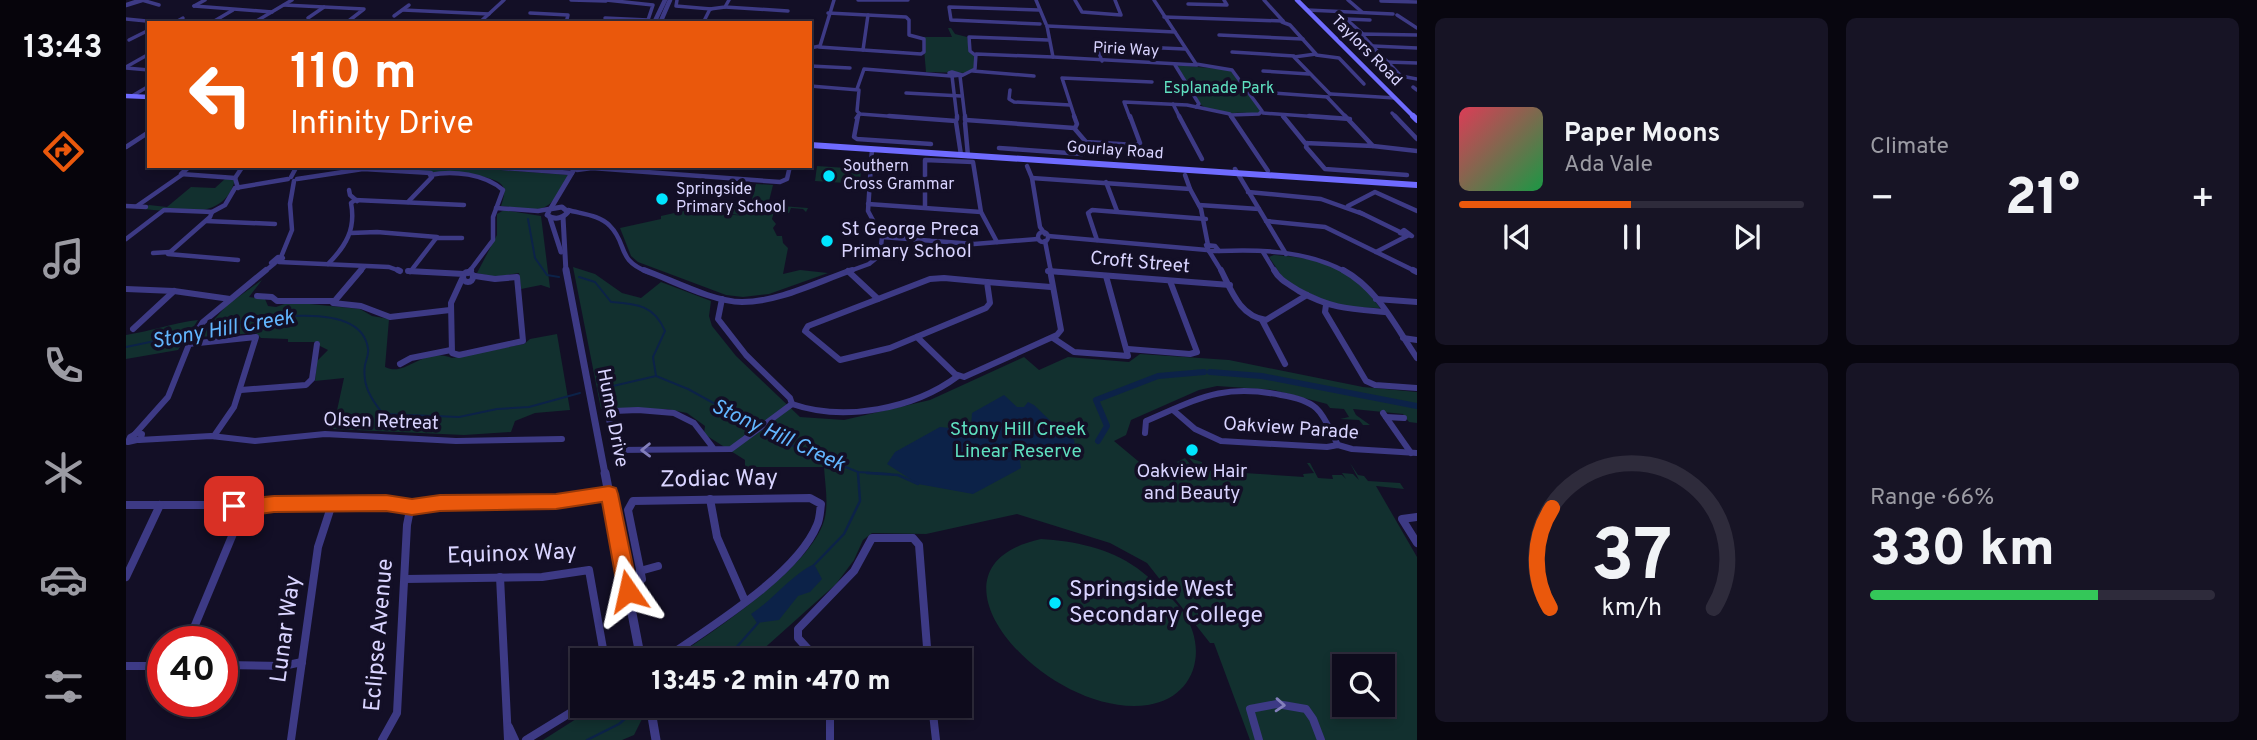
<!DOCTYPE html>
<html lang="en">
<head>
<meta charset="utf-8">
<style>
	body { margin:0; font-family:Overpass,sans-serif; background:#171425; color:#f1f3f6; height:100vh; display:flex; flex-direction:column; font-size:26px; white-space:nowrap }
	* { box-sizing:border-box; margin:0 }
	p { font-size:23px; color:#9b9ba3 }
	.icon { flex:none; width:38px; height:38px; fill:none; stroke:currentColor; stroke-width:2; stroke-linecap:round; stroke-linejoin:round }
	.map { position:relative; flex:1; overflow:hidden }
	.panel { display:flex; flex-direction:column; gap:18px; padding:18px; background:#08060f; width:840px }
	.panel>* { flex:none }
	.banner { position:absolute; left:21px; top:21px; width:665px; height:147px; border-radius:0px; box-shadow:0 4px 10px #0003,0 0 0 2px #2e2b3b; background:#ea580c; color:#fff; overflow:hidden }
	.tools { position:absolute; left:1206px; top:654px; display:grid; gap:14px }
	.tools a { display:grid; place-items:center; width:63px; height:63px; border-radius:0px; background:#0e0b1c; box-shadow:0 4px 10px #0003,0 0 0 2px #2e2b3b; font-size:35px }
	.speed { position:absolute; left:21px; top:626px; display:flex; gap:14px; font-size:35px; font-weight:700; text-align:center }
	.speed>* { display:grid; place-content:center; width:91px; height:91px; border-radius:50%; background:#0e0b1c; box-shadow:0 4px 10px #0003,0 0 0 2px #2e2b3b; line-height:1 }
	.speed .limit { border:10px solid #d22; background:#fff; color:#111 }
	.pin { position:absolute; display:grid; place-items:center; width:60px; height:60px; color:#fff; margin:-30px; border-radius:14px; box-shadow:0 4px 10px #0006 }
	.me { position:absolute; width:77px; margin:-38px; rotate:349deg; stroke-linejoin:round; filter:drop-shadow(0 0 5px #0008) }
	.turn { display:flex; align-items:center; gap:24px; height:147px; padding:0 28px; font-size:32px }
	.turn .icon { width:91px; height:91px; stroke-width:2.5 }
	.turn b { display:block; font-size:49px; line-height:60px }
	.big { font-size:52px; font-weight:800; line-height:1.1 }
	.panel .widget { flex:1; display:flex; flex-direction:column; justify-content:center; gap:10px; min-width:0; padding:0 24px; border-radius:10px; background:#171425 }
	.panel .dial { align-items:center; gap:0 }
	.dial svg { height:182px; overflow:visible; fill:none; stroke:#2e2b3b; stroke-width:7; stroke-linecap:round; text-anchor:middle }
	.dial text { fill:#f1f3f6; stroke:none }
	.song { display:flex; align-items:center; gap:21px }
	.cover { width:84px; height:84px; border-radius:10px; background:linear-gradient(135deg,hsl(350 70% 55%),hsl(140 70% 35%)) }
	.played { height:7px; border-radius:4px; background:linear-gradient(90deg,#ea580c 50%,#2e2b3b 50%) }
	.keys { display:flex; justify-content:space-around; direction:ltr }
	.heat { display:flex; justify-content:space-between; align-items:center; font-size:38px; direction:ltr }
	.charge { height:10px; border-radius:5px; background:linear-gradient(90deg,#34c759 66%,#2e2b3b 0) }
	.panel .tiles { flex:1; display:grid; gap:18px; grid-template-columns:repeat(2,1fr) }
	.trip { position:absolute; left:444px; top:648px; width:402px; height:70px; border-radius:0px; background:#0e0b1c; box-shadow:0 4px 10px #0003,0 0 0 2px #2e2b3b; font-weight:800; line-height:70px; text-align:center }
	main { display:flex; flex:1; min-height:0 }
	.dock { display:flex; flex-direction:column; width:126px; justify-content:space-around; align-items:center; background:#06040b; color:#9b9ba3 }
	.dock .icon { width:49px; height:49px }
	.dock .current { color:#ea580c }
	.dock b { font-size:32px; color:#f1f3f6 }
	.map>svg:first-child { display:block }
</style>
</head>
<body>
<main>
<nav class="dock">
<b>13:43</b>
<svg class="icon current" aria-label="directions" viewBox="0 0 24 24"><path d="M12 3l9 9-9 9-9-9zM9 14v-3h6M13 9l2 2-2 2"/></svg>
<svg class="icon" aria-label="music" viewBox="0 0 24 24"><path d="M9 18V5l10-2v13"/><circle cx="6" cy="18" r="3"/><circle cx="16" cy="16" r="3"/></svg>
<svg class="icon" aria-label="phone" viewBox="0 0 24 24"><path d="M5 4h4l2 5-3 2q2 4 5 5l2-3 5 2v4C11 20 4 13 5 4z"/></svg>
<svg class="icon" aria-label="climate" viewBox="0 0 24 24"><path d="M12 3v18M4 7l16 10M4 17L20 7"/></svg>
<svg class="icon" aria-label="car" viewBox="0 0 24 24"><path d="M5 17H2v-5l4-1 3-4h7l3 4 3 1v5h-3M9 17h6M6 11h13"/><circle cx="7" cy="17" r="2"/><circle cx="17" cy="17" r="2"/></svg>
<svg class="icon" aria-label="filters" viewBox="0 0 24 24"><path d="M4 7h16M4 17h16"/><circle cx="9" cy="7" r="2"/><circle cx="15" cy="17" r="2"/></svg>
</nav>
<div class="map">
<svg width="1291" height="740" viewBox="0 0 1291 740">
	<rect width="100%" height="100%" fill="#130f26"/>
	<g fill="#12302f" fill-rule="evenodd">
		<path d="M822,28H825L829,34L841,37L844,51L849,55V70L844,73L800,72L797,37H826Z"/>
		<path d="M1049,65L1106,70L1137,112C1127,115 1119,112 1109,113C1070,115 1066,94 1049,65Z"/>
		<path d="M320,166L443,175C421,217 418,210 375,206C381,188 380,182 358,177L227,167Z"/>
		<path d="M691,166L735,169L734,184L689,181Z"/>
		<path d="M100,178L109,179C100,221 52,212 18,209L23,205L41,207L65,187L89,188Z"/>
		<path d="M630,184L647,185L642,205L682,208L680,212L677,209L665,208L663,213L648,212L646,219L650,224L647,228L651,236H656L657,243L662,248L657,274L674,270L702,273L643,294L617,297L600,295L512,262L505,256L494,228L535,219V216L557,211L621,216L598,213L600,205L624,207Z"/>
		<path d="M378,210L415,216L424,288L415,285L395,289L393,273L369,277L351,273L371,235V214Z"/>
		<path d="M1148,255C1177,257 1209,262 1233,281C1241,288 1247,299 1254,308L1212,307L1160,282L1143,257Z"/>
		<path d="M447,267L469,274L496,293L515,298L535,282L585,301L583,316L586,326L610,356L674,417L718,420L804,400L898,357L913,370L942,357L1003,362L1014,354L1103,360L1237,387L1291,392V423L1283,422L1277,414L1227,409L1230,415L1244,425H1237L1233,420L1214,419L1223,417L1218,409L1204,408L1201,404L1148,390L1091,386L1073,390L1005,420L1000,435L988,441L1018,466L1052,469L1055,465L1051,462L1059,458L1069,470H1074L1063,458L1076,462V470L1099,472L1097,466L1114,467L1118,473L1178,477L1177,474L1188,473L1181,463H1184L1192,478L1207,479L1206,475H1216L1220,479L1216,473L1227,474L1233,480L1224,463L1232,475L1238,476L1242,481L1274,483L1278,489L1250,486L1291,557V740H1124L1088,643H1084L1021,563L984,543L891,514L800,534L746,533L737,540L728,560L710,584L625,660H545C587,631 683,569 698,521C703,504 699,485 698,467H619V460L578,434L579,426L561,413L541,409H475ZM1218,667H1256V705H1218Z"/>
		<path d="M136,280L123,297L139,299L142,306L150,307L164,302L234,309L246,316L263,319L259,367C280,378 297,346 326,358L398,344L404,339L431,334L444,410L409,413L389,421L385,432L338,435L207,429L218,378L189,381L191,361L202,350L194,346V342H162V339L135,338L130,333L73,337L101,305Z"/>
		<path d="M72,320L52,350L0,359V335C25,331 47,323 72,320Z"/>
		<path d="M915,539C948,541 983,548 1011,568C1027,580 1045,596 1057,612C1083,650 1069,698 1022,705C923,720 781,568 915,539Z"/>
		<path d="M472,705H514L516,719L508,735L496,740H417Z"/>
	</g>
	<g fill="#0c2248">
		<path d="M878,395L891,407H898L902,402L908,405L940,436L948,439L949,450L935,452L892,449L895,468L847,494L792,484L761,464L769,452L814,427L843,430L845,427L846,413Z"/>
		<path d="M688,564L696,579L684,592L672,596L653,620L631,623L625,614C648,599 664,576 688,564Z"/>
	</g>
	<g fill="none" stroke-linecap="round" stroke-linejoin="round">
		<g stroke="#0c2248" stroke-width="2">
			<path d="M402,219L409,258L421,275L433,277"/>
			<path d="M453,277L469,282L485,302C511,304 528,305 539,331L527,357L530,376"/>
			<path d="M73,331C107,324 235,292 242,349C243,354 240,360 239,365C236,385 245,399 257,414L333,417L371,409L403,407L454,393"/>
			<path d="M0,347L67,333"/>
			<path d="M474,389L530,376L562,389L631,427"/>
			<path d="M636,430L650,439L732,472L764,474"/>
		</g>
		<g stroke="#0c2248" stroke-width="2.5">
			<path d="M741,473L772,475L792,484"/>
			<path d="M689,564L718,534L734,501L732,473"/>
			<path d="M594,660L608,650L632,623"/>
			<path d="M461,740L493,724L513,707"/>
		</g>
		<g stroke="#0c2248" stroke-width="6">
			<path d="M1084,372L1136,376L1291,406"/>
			<path d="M972,441L981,426L970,400L1032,376L1078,372"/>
		</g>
		<g stroke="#3d3a85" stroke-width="3.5">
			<path d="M16,0L33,5"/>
			<path d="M445,0L480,1"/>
			<path d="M480,0L527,5L521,23"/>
			<path d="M551,0L550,6L585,9"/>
			<path d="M732,0H782"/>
			<path d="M910,0L920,24"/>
			<path d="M949,0L956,12L995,15L989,0"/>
			<path d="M1028,0L1070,64L1106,70L1136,111L1133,114L1104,115L1106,118"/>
			<path d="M1138,0L1157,21"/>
			<path d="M1222,0L1236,12"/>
			<path d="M1255,1L1291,2"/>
			<path d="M1062,4L1101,5L1098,0"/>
			<path d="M158,5L238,9L220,23"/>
			<path d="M68,6L146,12"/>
			<path d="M68,6L79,0"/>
			<path d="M599,7L662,11"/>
			<path d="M277,10L363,14"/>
			<path d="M913,10L823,7L825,20L914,24"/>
			<path d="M1181,10L1267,14"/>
			<path d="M404,13L442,15L440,23"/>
			<path d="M702,13L780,17L783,20V35L798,39V52L795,54L737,50"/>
			<path d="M1271,15L1291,28"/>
			<path d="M268,16L283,5"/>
			<path d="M1038,17L1157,21"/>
			<path d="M182,18L198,7"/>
			<path d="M479,18L522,20"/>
			<path d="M0,19L41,23"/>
			<path d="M547,21L577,22"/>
			<path d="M1156,22L1164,25L1190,54L1168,57L1204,94"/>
			<path d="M48,23L57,18"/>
			<path d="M85,23L107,10"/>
			<path d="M127,23L166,0"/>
			<path d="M353,23L378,0"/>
			<path d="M577,23L584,9L599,7L603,0"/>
			<path d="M921,26L1049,32"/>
			<path d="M1236,33L1220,19L1244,20"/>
			<path d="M1093,35L1177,39"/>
			<path d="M1291,35L1235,34L1275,76L1291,79"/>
			<path d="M1228,37L1240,49L1249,51"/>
			<path d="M3,40L23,30"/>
			<path d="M1247,46L1291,48"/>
			<path d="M693,47L737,50L742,15"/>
			<path d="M684,48L694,46L708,0"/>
			<path d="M1106,52L1168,56"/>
			<path d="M849,55L844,51L843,37L922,40"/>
			<path d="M1190,55L1213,58L1238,84"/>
			<path d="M927,57L1071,65"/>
			<path d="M976,61L970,45L1059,49"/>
			<path d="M1260,62L1291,63"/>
			<path d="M1049,65L1073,104L1070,107"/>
			<path d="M684,66L724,68"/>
			<path d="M0,67L23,54"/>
			<path d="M0,68L23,70"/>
			<path d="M847,71L908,76"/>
			<path d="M1137,71L1183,74"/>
			<path d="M826,72L836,75L826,76L823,73Z"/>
			<path d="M826,76L831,118"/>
			<path d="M834,76L839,118"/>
			<path d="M835,76L849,69L850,54L927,57L921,26"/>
			<path d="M1261,78H1278"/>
			<path d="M684,86L733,90L731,111L734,114L787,118"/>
			<path d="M1287,87L1291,90"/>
			<path d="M731,89L738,69L825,76"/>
			<path d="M884,90L883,99L888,102L944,105"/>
			<path d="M1122,91L1202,97"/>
			<path d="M780,93L835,96"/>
			<path d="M1205,94L1269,98"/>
			<path d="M6,96L23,86"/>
			<path d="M1201,97L1221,118"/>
			<path d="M1047,104L1054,118"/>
			<path d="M1137,113L1208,118"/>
			<path d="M1266,113L1271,118"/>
			<path d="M1156,115L1158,118"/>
			<path d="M730,118L734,114"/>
			<path d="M949,118L936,78L1026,82"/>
			<path d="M1004,118L998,102L1061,105L1104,114"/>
		</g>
		<g stroke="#3d3a85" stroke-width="4.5">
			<path d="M732,116L728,137L731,139L805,144"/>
			<path d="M763,116L830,121"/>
			<path d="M831,116V119"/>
			<path d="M839,116V120"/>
			<path d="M948,116L951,124L949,128"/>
			<path d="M1053,116L1076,159"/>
			<path d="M1105,116L1142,171"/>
			<path d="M1157,116L1179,143L1247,146L1219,116"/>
			<path d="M1183,116L1224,119"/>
			<path d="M1269,116L1291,139"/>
			<path d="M840,120L948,128L960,142L1010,145L1014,143L1004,116"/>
			<path d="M830,122L835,155"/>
			<path d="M839,123L842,156"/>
			<path d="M1181,143L1180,147L1199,169L1281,175"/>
			<path d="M1247,146L1291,151"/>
			<path d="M0,147L23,132"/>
			<path d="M873,148L956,154L960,152V142"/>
			<path d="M64,166L55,174L109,178L112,188"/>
			<path d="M338,166H353"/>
			<path d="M352,166L446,173"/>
			<path d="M901,166L906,178"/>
			<path d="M1109,169L1160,254"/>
			<path d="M451,170L466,168L654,182L661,179L664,166"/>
			<path d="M304,175C327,170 359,174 377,190L367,217V240L343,272"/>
			<path d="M1059,175L1064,189"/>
			<path d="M165,177L171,166"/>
			<path d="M109,178L117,166"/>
			<path d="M171,179L237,169L305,173L306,177L282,202"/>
			<path d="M980,182L991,211"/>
			<path d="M223,190L224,195L231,201"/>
			<path d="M1122,192L1195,199L1237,214"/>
			<path d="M742,204L855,212"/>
			<path d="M1073,205L1133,209"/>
			<path d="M0,206L20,207"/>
			<path d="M11,206L57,174"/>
			<path d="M1222,206L1249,192L1291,211"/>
			<path d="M799,207V160L847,162L855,212L871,242"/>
			<path d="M370,208L412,211L423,209"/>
			<path d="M442,210C456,214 474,215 484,226C502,244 490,260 522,272"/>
			<path d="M86,212L84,217L42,254L112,260"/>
			<path d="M1233,212L1274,232"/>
			<path d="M80,221L149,224"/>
			<path d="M1140,221L1199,227L1291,272"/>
			<path d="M1278,230L1286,236L1274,233Z"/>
			<circle cx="917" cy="237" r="5"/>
			<path d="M225,233L251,232L311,237L284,272"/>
			<path d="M919,234L914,227L906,178L1064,189L1075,209L1082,245"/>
			<path d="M922,236L1081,250"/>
			<path d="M756,237L848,244L912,239"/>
			<path d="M310,238H336"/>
			<path d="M0,239L38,210L86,212L99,205L109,188L162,179"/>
			<path d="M971,240L962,213L966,210L1080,219"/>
			<path d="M919,241L925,272"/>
			<path d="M1080,245L1089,246L1093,251H1083Z"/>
			<path d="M1083,251L1096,272"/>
			<path d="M1093,251C1136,249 1182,251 1220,272"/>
			<path d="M1137,252L1149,272"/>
			<path d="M1250,252L1281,236"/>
			<path d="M27,253L44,252"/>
			<path d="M152,257L157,258L145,263Z"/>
			<path d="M155,257L166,230L164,204L168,181"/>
			<path d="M153,262L263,267L274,271"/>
			<path d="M202,264C220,246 230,229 225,203L229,200L338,205"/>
			<path d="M282,271L298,272"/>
			<path d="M922,271L933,272"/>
			<path d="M138,272L149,263"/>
			<path d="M234,272L238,267"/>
			<path d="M721,272L743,264L754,255L756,237L742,211L746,149"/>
		</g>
		<g stroke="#3d3a85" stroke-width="6">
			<path d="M235,270L207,303L235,306L264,317L324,310"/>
			<path d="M272,270L274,271"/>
			<path d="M518,270C546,280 587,302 616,302C653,302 691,282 726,270"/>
			<path d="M1095,270C1106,292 1114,316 1140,320L1181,295"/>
			<path d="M1148,270C1154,281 1163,284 1173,291C1206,309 1223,309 1259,312"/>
			<path d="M1217,270C1252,289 1269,326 1291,358"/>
			<path d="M1287,270L1291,272"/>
			<path d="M282,271L338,274"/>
			<path d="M722,271L752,299"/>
			<path d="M922,271L1104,285"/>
			<circle cx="342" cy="277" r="5"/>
			<path d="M342,273L345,270"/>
			<path d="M818,278L861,282L864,303L860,308L764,348L714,360L679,331L682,326L804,279Z"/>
			<path d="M336,279L325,303L326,353L333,355L397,341L391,277L369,279L349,276"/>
			<path d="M861,282L925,287"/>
			<path d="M0,289L48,291L104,299"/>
			<path d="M131,296L146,297L151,301H210"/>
			<path d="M1250,299L1291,302"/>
			<path d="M1200,305L1199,312L1240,381L1249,385L1291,388"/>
			<path d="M1136,320L1159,364"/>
			<path d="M7,329L48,291"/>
			<path d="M791,337L829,374L838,377L931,335L935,330L924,270"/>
			<path d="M927,338L948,352L1002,356L980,276"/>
			<path d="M1277,338L1291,340"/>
			<path d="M63,344L130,337L108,407L88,436"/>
			<path d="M1002,349L1064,354L1071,352L1044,281"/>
			<path d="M274,364L285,358L325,350"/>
			<path d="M115,390L180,385L186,379L191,344"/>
			<path d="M666,404C718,422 788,409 832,376"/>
			<path d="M1047,410L1069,429L1095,441L1201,447L1212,445L1226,449L1291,453"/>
			<path d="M1257,413L1285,453"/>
			<path d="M1260,417L1278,418"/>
			<path d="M11,433L16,434L15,439L2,442L4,437Z"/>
			<path d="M1019,433L1020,421C1072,399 1096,383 1155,395C1167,397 1181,400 1190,408C1200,417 1205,433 1212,445"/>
			<path d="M9,434L42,397L64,342L77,322L140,270"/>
			<path d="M13,440L85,436L129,441L199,434L330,441L436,439"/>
			<path d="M588,449L568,423L548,413L512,410L488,411L482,415L490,450L605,449L666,404L664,398L620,355L592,319L596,299"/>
		</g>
		<g stroke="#3d3a85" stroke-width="8">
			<path d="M584,499L591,537L619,601"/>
			<path d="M0,505H98L120,508L148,504L260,503L286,507L314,503L430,502L483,494"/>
			<path d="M1291,517L1276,519L1291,543"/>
			<path d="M514,571L532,566"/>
			<path d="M0,577L34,505"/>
			<path d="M374,577L382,740"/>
			<path d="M279,579L416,577L463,570L479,660"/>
			<path d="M516,579L502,510L507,501L684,498L695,504C694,511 694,519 691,525C670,576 582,628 537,660"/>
			<path d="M62,642L119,505"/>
			<path d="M692,660L672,638V629L728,571L746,538H787L793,545L802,660"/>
			<path d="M96,665L157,666L176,662"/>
			<path d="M0,666H37"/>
			<path d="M704,705V740"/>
			<path d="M806,705L810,740"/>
			<path d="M383,727L389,740"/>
			<path d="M165,740L192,547L206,504"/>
			<path d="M256,740L271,713L281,525L285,505"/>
			<path d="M400,740L457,705"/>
			<path d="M1133,740L1124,709L1151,704L1180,709L1187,719L1195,740"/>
		</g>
		<g stroke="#3d3a85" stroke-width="4.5">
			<path d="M0,5L16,0"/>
			<path d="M528,23L539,0"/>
			<path d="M534,23L544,0"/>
		</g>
		<g stroke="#3d3a85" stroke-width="5">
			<path d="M436,207L442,212C436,219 428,220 421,215L424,209Z"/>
			<path d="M425,208L450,166"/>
			<path d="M437,217L440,272"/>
			<path d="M424,218L435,252"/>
		</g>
		<path stroke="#3d3a85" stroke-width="7" d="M440,270L479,474"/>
		<g stroke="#3d3a85" stroke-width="9">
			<path d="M479,473L515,660"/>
			<path d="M524,705L530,740"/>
		</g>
		<g stroke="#6f6bff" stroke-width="4.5">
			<path d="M1171,0L1289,118"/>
			<path d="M0,96L23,97"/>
		</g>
		<g stroke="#6f6bff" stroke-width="6">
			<path d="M1287,116L1291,120"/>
			<path d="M684,145L1291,185"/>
		</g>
	</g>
	<defs><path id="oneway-chevron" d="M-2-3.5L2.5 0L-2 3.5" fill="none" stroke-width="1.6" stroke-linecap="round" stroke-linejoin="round" transform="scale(1.75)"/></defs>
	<g stroke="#837fbc">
		<use href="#oneway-chevron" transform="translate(520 450) rotate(179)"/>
		<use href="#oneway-chevron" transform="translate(1154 705) rotate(4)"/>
	</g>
	<path fill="#ea580c" stroke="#983908" stroke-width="2" d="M483,486L490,488L492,494L512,591L509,598L502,600L495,598L492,591L476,502L430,509L314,511L286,515L260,511L148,512L120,516L101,512L98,506L101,501L148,496L260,495L286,499L314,495L430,494Z"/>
	<g fill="#00e5ff" stroke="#130f26" stroke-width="2.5">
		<circle cx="703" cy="176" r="7"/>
		<circle cx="536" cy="199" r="7"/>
		<circle cx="701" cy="241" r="7"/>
		<circle cx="1066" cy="450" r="7"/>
		<circle cx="929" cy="603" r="7"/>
	</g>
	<g text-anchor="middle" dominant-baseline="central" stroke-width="7" stroke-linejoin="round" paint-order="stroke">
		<g font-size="16" fill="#d9d4ff" stroke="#130f26">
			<text transform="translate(1000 50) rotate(3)">Pirie Way</text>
			<text transform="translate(1240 51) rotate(45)">Taylors Road</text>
			<text transform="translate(989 151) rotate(4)">Gourlay Road</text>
		</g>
		<g font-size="16" fill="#5fe0c0" stroke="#130f26">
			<text x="1093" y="89">Esplanade Park</text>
		</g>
		<g font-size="16" fill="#d9d4ff" stroke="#130f26" text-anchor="start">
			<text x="717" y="167">Southern<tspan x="717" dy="18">Cross Grammar</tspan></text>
			<text x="550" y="190">Springside<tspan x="550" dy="18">Primary School</tspan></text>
		</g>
		<g font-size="19" fill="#d9d4ff" stroke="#130f26" text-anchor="start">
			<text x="715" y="230">St George Preca<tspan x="715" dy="22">Primary School</tspan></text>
			<text x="1066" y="472" text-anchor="middle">Oakview Hair<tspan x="1066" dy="22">and Beauty</tspan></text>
		</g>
		<g font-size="19" fill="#d9d4ff" stroke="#130f26">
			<text transform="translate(1014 263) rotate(5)">Croft Street</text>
			<text transform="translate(486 418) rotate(79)">Hume Drive</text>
			<text transform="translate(255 422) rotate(2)">Olsen Retreat</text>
			<text transform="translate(1165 429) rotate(4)">Oakview Parade</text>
		</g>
		<g font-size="19" fill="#5fe0c0" stroke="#130f26">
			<text x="892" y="430">Stony Hill Creek<tspan x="892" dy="22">Linear Reserve</tspan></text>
		</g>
		<g font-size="21" font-style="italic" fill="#62b6ff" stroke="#130f26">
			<text transform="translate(97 330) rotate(-10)">Stony Hill Creek</text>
			<text transform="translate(652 436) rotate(25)">Stony Hill Creek</text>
		</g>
		<g font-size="23" fill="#d9d4ff" stroke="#130f26">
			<text transform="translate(593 480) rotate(-1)">Zodiac Way</text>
			<text transform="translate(386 555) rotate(-2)">Equinox Way</text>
			<text transform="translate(161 629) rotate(-82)">Lunar Way</text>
			<text transform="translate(254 635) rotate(-85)">Eclipse Avenue</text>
		</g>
		<g font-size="23" fill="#d9d4ff" stroke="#130f26" text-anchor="start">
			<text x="943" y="590">Springside West<tspan x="943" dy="26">Secondary College</tspan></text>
		</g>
	</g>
</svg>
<div class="tools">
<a><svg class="icon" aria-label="search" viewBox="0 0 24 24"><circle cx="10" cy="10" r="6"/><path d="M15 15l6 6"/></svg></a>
</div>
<div class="speed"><div class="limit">40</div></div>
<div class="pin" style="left:108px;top:506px;background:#d93025"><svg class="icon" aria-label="arrive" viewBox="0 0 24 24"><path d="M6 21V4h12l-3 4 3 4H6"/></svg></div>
<svg class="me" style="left:502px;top:591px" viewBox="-20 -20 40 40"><path d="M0-17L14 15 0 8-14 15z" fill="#ea580c" stroke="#fff" stroke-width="4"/></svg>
<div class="trip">13:45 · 2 min · 470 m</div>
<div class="banner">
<div class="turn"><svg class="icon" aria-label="left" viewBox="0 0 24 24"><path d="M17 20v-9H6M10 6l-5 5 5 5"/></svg><div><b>110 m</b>Infinity Drive</div></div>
</div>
</div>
<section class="panel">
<div class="tiles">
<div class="widget">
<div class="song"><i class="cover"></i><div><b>Paper Moons</b><p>Ada Vale</p></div></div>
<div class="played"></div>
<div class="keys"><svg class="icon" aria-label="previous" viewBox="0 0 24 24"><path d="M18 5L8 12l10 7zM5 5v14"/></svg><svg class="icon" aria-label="pause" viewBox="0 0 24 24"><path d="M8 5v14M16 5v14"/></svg><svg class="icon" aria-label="next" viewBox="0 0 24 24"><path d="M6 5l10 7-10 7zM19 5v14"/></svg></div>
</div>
<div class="widget"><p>Climate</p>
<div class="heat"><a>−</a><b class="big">21°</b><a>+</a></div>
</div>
<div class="widget dial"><svg viewBox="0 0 100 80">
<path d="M14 69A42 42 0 1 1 86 69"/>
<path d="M14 69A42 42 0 0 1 15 25" stroke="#ea580c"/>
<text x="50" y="56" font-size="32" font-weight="700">37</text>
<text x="50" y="72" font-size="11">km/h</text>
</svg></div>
<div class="widget"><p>Range · 66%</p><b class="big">330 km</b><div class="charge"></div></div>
</div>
</section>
</main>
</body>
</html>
